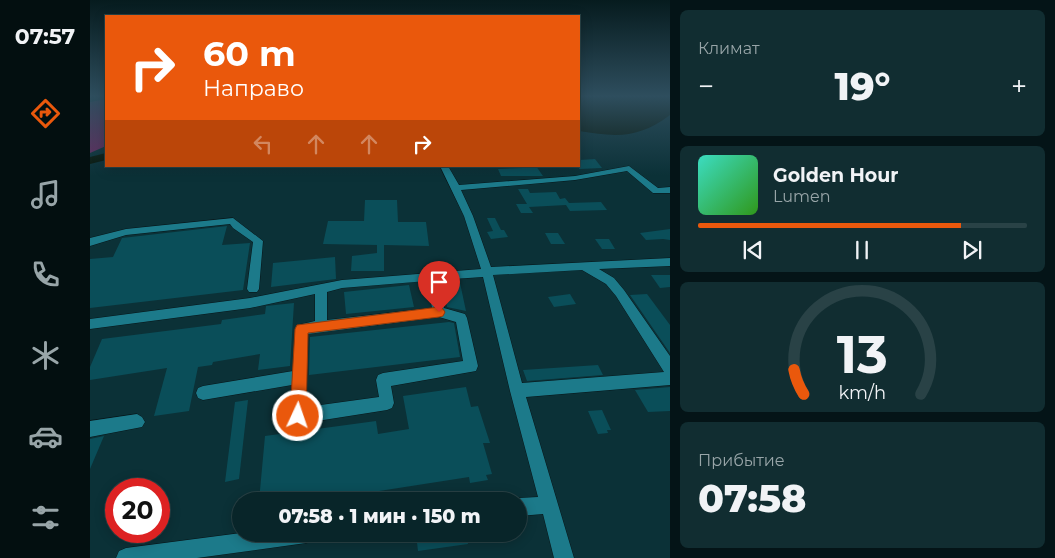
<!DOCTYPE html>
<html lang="ru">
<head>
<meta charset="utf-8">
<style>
	body { margin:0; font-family:Montserrat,sans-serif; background:#112d31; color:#f1f3f6; height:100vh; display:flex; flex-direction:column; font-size:19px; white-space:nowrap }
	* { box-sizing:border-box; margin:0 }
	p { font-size:16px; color:#98a5a8 }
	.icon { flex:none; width:28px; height:28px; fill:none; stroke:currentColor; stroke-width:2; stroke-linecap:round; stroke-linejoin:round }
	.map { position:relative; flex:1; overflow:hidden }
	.sheet { display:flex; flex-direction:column; gap:10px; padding:10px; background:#041417; width:385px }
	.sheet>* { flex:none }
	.hud { position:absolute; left:15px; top:15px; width:475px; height:152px; border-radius:0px; box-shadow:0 2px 12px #0003,0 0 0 1px #294246; background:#ea580c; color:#fff; overflow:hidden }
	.speed { position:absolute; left:15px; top:478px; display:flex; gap:10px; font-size:25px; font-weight:700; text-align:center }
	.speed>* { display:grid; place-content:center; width:65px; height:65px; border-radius:50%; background:#082529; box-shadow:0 2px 12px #0003,0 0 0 1px #294246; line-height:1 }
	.speed .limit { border:8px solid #d22; background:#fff; color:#111 }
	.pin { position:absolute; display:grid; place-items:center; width:42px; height:42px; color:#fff; margin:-51px -21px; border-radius:50% 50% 50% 0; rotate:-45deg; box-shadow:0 0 5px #0007 }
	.pin .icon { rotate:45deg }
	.me { position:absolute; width:55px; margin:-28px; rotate:3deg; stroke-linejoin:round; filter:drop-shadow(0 0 4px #0008) }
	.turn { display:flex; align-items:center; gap:18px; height:105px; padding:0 15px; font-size:22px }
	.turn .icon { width:65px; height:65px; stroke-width:2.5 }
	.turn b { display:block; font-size:35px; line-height:42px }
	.lanes { display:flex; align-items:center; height:48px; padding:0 15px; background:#0003; justify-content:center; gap:25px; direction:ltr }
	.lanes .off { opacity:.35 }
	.big { font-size:38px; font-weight:800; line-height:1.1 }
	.sheet .widget { flex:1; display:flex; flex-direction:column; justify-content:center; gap:8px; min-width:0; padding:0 18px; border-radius:8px; background:#112d31 }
	.sheet .dial { align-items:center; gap:0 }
	.dial svg { height:130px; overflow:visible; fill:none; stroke:#294246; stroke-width:7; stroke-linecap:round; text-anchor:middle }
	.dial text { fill:#f1f3f6; stroke:none }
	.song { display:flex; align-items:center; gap:15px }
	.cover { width:60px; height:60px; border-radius:8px; background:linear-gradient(135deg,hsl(170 70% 55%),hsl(110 70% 35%)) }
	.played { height:5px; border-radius:2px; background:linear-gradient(90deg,#ea580c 80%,#294246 80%) }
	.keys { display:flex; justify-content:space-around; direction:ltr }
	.heat { display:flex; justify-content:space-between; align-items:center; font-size:28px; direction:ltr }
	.trip { position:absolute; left:142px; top:492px; width:295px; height:50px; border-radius:25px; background:#082529; box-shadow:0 2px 12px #0003,0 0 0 1px #294246; font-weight:800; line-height:50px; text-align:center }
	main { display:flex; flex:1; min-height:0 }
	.tabs { display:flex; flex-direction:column; width:90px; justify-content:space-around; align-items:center; background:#030f10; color:#98a5a8 }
	.tabs .icon { width:35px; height:35px }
	.tabs .active { color:#ea580c }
	.tabs b { font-size:22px; color:#f1f3f6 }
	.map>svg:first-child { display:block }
</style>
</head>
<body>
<main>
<nav class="tabs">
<b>07:57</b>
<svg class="icon active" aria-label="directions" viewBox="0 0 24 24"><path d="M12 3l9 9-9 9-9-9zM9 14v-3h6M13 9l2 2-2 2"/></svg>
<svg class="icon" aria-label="music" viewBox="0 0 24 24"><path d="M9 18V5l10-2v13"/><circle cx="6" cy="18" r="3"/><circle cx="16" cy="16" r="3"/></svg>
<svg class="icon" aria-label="phone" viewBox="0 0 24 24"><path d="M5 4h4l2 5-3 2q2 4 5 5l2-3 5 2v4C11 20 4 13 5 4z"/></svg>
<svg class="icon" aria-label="climate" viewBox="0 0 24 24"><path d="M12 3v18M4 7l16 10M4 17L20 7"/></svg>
<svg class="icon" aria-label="car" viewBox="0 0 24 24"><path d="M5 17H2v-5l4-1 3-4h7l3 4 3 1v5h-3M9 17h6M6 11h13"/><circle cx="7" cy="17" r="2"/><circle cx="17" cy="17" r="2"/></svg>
<svg class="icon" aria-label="filters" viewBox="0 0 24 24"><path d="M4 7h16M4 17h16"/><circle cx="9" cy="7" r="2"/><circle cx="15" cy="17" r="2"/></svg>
</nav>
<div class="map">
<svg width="580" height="558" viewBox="0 0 580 558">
	<rect width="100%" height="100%" fill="#0b3137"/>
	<path fill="#662b5f" d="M16,99V146L0,153V102Z"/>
	<path fill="#07170b" d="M489,97H580V115C548,139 526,137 489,131Z"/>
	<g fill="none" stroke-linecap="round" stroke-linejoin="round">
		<path fill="#07170b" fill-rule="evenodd" d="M16,153V160L0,164V157Z"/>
	</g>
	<g fill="#0a4e59">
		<path d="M505,159L512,168L489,169V160Z"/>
		<path d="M432,166H446L453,176H411L408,169L433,168Z"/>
		<path d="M428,189H438L440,193L466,192L470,199L475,198L479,203L511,202L517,210L480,211L476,205L439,207L443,213H431L426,204H437Z"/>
		<path d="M275,200H307L308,222H336L339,246L294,245V271H261L262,256L287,253V245L233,244L238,221H274Z"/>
		<path d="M397,218H405L411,230H414L418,237L401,239L397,232L403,231Z"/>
		<path d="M137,226L132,245L160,243L153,290L0,308V259L23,257L32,238Z"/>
		<path d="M580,229V240L573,239L556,240L550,233Z"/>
		<path d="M455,233H468L475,244H461Z"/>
		<path d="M505,239H519L525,249H512Z"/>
		<path d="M245,257L246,279L181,287L183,263Z"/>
		<path d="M561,275H580V287L570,288Z"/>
		<path d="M353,283H370L376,311L357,307Z"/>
		<path d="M319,285L324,307L256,314L254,292Z"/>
		<path d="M480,294L486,304L464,307L458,297Z"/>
		<path d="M557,294L580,325V353L540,295Z"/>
		<path d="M204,303L200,366L168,370L170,354L123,362L122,365L108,367L99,411L64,416L77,368L0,380V367L12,339L131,324L132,320L175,314L176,306Z"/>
		<path d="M359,322L364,323L370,357L219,375L220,337Z"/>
		<path d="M508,365L513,375L437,381L433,370Z"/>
		<path d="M376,387L381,407L388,406L400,443H393L402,474L396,475L398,480L380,483L379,477L225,501H169L175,436L286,421L288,434L319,429L313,396Z"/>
		<path d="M580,387V411L558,412L545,390Z"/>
		<path d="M158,400L149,479L135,482L145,402Z"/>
		<path d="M512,410L521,430H517L518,433L508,434L498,411Z"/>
		<path d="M14,436L0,469V439Z"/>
		<path d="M326,534H376L378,544L328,551Z"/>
	</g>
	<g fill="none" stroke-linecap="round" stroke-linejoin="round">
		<defs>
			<g id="minor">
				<path d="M350,166H358L369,185L485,176L539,166L568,188L580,187V193H563L537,171L485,180L371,190L383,216L401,267L580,258V266L509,269L524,278L534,290L580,356V385L436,397L484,558H464L453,514L429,516V501H422L429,498L448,497L420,391L393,277L348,280L354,308L375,314L377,318L388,366L386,371L301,386L304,403L302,408L297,410L208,424L203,421L200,416L202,385L113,400L108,398L106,393L108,388L113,386L203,371L206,329L208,325L225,321V294L160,308L0,329V319L160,298L252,280L391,269L374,216ZM492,270L516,284L526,296L574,372L432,383L403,275ZM337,281L342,308L237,320V292L252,288ZM349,317L366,322L373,361L293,373L288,375L286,380L289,397L216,407L218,334Z"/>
				<path d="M143,218L173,241L169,289L167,292H159L157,289L163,242L143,228L140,224L36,235L0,246V238L36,229Z"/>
				<path d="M47,414L52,417L55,422L52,427L0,437V421Z"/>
				<path d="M151,533L225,534L223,541L216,543L107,558H26L29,551L36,548Z"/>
			</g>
		</defs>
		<use href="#minor" stroke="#071619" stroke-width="1"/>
		<use href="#minor" fill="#1c7a8a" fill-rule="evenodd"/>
	</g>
	<linearGradient id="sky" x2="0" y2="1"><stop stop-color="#061b1e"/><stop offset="0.55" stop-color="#2e4e5e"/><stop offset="1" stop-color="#2e4e5e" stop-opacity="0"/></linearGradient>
	<rect width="580" height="175" fill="url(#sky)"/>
	<path fill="#ea580c" stroke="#983908" d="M349,307L353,309L355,312L353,316L349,317L218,333L216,416L213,421L208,423L202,421L200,416L205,329L207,325Z"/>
</svg>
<div class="speed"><div class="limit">20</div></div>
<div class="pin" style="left:349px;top:312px;background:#d93025"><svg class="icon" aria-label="arrive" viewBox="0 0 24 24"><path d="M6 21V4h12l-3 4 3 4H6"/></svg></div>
<svg class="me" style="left:208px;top:416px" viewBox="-20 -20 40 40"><circle r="17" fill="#ea580c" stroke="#fff" stroke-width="3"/><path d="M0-11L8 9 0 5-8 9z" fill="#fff"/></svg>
<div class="trip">07:58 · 1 мин · 150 m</div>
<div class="hud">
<div class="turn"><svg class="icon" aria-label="right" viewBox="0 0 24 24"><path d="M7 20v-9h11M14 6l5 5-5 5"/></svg><div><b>60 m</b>Направо</div></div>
<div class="lanes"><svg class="icon off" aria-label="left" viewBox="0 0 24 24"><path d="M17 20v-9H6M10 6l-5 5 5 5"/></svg><svg class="icon off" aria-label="ahead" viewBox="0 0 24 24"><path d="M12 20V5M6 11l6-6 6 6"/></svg><svg class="icon off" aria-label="ahead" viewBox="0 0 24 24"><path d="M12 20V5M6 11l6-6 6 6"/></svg><svg class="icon" aria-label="right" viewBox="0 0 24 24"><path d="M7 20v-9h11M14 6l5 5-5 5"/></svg></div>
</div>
</div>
<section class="sheet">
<div class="widget"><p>Климат</p>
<div class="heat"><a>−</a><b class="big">19°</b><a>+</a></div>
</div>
<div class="widget">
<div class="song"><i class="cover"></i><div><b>Golden Hour</b><p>Lumen</p></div></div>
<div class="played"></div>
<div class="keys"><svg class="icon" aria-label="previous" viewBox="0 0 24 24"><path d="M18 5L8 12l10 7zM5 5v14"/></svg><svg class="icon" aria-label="pause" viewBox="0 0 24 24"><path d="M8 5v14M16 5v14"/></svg><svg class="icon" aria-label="next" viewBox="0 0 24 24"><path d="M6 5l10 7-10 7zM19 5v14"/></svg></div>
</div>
<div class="widget dial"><svg viewBox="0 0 100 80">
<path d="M14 69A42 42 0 1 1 86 69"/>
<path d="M14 69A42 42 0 0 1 8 54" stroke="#ea580c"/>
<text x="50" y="56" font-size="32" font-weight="700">13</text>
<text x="50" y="72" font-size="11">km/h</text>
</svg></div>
<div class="widget"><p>Прибытие</p><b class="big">07:58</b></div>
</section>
</main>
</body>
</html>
